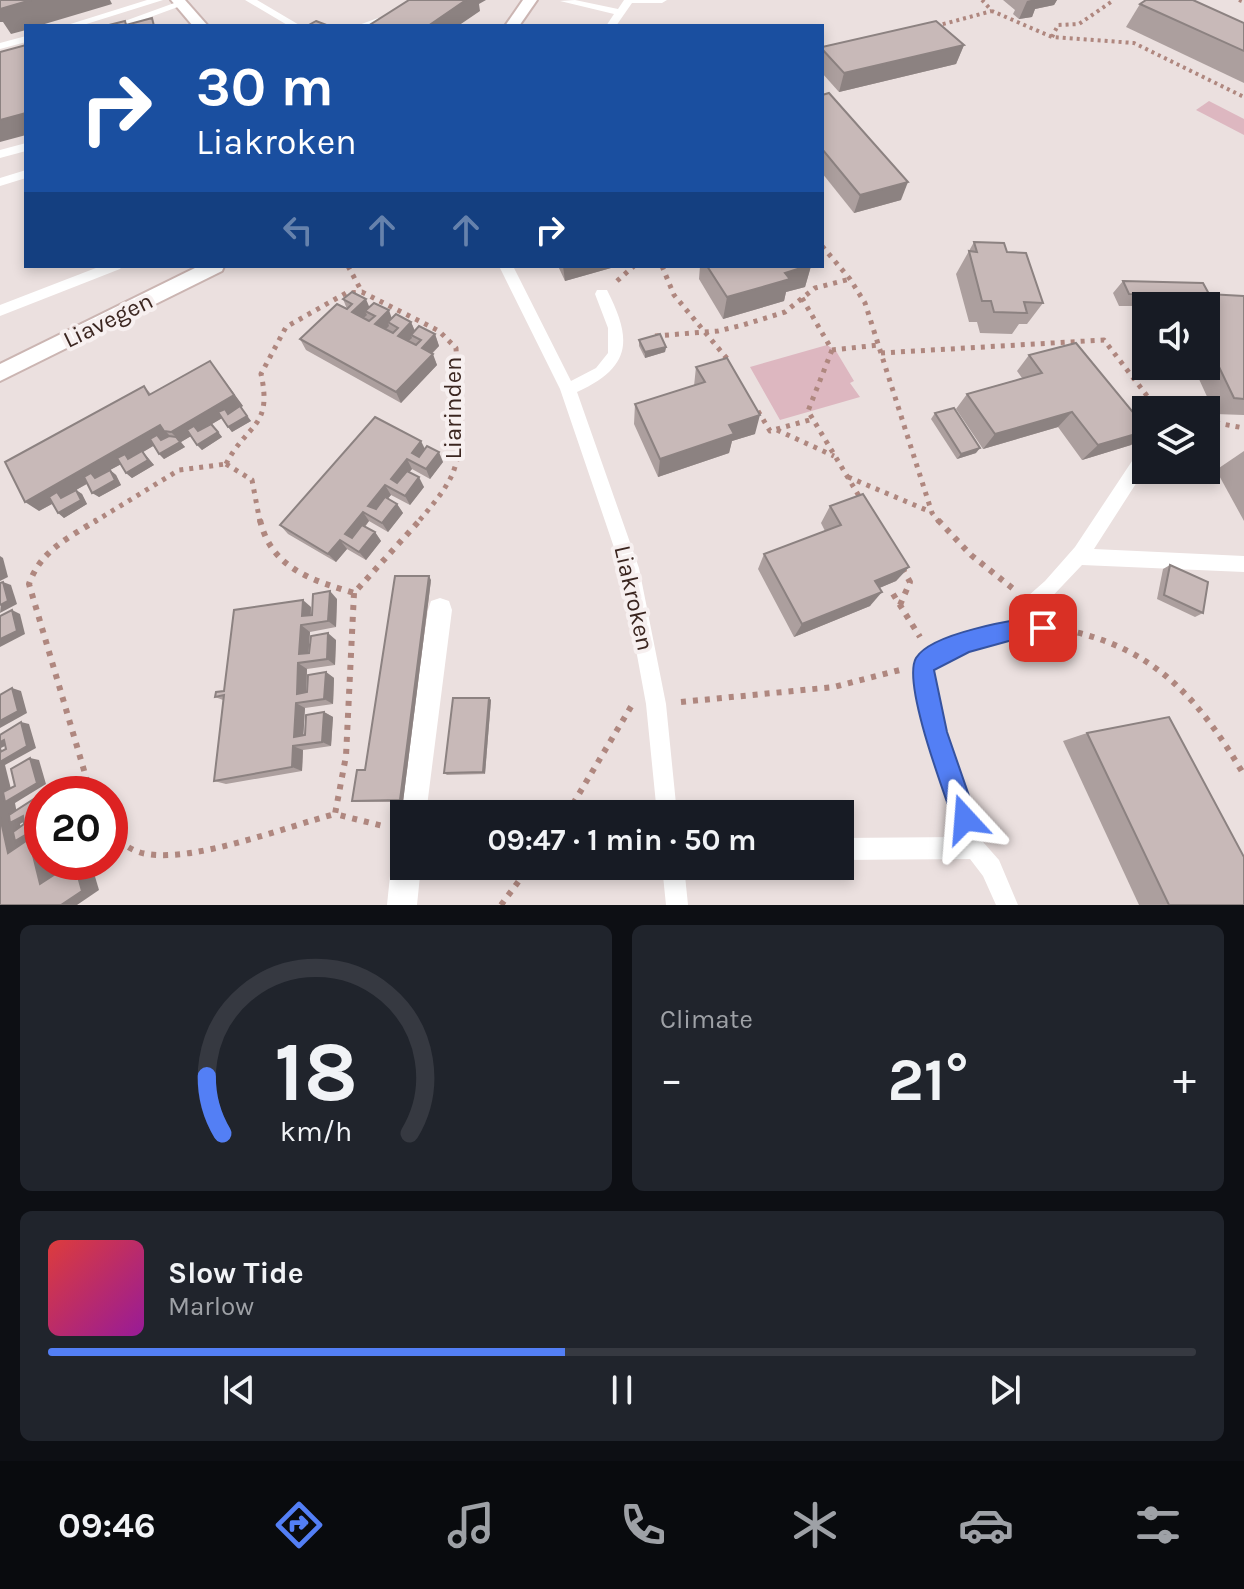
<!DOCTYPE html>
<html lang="en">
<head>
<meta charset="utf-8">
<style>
	body { margin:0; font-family:Karla,sans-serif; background:#20242c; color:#f1f3f6; height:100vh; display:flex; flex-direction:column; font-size:30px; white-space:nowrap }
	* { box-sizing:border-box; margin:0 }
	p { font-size:26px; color:#9ea1a6 }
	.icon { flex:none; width:44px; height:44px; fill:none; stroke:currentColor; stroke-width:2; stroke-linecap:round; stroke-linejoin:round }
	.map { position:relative; height:905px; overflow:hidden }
	.details { display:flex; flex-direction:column; gap:20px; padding:20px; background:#0d0f14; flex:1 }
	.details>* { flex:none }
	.hud { position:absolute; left:24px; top:24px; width:800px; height:244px; border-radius:0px; box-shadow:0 4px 12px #0003; background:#1a4fa0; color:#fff; overflow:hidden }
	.buttons { position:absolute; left:1132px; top:292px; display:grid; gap:16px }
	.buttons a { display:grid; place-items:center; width:88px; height:88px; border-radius:0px; background:#171b24; box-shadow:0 4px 12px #0003; font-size:40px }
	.speed { position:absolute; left:24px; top:776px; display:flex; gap:16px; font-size:40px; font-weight:700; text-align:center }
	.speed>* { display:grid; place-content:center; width:104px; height:104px; border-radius:50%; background:#171b24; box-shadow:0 4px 12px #0003; line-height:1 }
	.speed .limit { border:12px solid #d22; background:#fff; color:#111 }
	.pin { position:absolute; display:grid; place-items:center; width:68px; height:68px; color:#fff; margin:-34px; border-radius:16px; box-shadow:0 4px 12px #0006 }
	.me { position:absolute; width:88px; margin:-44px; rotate:341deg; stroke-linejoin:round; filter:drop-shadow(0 0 6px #0008) }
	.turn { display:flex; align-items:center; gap:28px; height:168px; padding:0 40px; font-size:36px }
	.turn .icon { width:104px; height:104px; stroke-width:2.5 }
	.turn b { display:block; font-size:56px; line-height:68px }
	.lanes { display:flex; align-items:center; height:76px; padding:0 40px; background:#0003; justify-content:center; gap:40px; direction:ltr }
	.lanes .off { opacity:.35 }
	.big { font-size:60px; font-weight:700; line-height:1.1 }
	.details .card { flex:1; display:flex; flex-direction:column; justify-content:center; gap:12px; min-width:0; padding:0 28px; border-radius:12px; background:#20242c }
	.details .dial { align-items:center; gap:0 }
	.dial svg { height:208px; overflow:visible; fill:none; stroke:#363941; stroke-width:7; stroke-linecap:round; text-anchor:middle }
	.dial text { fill:#f1f3f6; stroke:none }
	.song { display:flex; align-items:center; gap:24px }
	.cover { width:96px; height:96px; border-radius:12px; background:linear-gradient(135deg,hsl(0 70% 55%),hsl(300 70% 35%)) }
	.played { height:8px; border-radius:4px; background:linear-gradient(90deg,#537ff5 45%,#363941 45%) }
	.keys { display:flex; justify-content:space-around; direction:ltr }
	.heat { display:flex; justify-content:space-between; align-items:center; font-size:44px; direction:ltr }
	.details .tiles { flex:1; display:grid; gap:20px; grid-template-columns:1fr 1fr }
	.card:last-child { grid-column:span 2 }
	.trip { position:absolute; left:390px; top:800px; width:464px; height:80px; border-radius:0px; background:#171b24; box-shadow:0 4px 12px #0003; font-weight:700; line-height:80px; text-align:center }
	.tabs { display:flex; height:128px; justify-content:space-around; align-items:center; background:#090b0e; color:#9ea1a6 }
	.tabs .icon { width:56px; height:56px }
	.tabs .on { color:#537ff5 }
	.tabs b { font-size:36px; color:#f1f3f6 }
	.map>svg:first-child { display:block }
</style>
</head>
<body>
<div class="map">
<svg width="1244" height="905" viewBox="0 0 1244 905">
	<rect width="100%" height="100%" fill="#ebe0df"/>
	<g fill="#ddb7c0">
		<path d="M1209,101L1244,119V135L1196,110Z"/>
		<path d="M827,345L836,351L854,381L850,383L860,397L780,420L750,367Z"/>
	</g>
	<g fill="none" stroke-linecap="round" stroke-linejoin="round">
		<defs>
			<g id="secondary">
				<path d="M171,0H185L208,26H193Z"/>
				<path d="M523,0H537L519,26H505Z"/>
				<path d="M199,266H224L222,271L0,381V364Z"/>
			</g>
		</defs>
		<use href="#secondary" stroke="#cbb5b2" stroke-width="4"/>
		<g stroke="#af877f" stroke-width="4" stroke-dasharray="3 4" stroke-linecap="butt">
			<path d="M982,0L992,11L1052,37L1134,43L1244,97"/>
			<path d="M1239,0L1244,2"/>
			<path d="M936,26L992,11"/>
			<path d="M1052,37L1058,25L1079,24L1114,0"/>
		</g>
		<g stroke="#af877f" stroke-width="5" stroke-dasharray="4 6" stroke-linecap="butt">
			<path d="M822,246L850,279L865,303L932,513L939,522"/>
			<path d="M348,266L362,292"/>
			<path d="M662,266L674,295L729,361"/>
			<path d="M617,281L634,266"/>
			<path d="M802,298L832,350L879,345"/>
			<path d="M655,336L718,331L743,325L785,312L815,288L850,279"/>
			<path d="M832,350L808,411L862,501"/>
			<path d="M881,353L1104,340L1158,410"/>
			<path d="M758,411L770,431L813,419"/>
			<path d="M1206,421L1244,428"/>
			<path d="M777,430L834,456"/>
			<path d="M226,464L252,480L260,522"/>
			<path d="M226,464C247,423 273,428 261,374L286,327L346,293L362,292L439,331L456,348C458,388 468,437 452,475C444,492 430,508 418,522"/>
			<path d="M848,477L931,512"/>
			<path d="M94,522L179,470L226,464"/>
		</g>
		<g stroke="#af877f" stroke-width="6" stroke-dasharray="5 7" stroke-linecap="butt">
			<path d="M260,520C271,568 311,580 354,593L420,520"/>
			<path d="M938,520L971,555L1016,591"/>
			<path d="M354,593L346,756L335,814L387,827"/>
			<path d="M893,594L920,637"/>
			<path d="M900,605L910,582L902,568"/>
			<path d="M1066,630C1155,648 1200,700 1244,775"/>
			<path d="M681,702L834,687L900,670"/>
			<path d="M91,794L29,584C41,550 68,538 97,520"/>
			<path d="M567,814L632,705"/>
			<path d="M110,832C120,842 132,852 147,854C196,862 285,827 335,814"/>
			<path d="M501,905L530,866"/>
		</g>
		<g fill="#fff" fill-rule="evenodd">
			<path d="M147,0H163L80,26H64Z"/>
			<path d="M245,0H257L301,26H289Z"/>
			<path d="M575,0L618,9L624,0H667L662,3H632L616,26H606L614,14L560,1Z"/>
			<path d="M177,2L186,4L126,26H111Z"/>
			<path d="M378,18L383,21L382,23L356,26Z"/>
			<path d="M26,36V42L0,49V43Z"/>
			<path d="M26,143V151L0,158V150Z"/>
			<path d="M26,170V178L0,186V178Z"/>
			<path d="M101,266H122L120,269L0,316V305Z"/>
			<path d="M499,266H513L571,381L596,368L608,353V328L595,294L597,290H607C633,341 631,367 577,392L639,568L666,704L677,814H657L646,704L621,568L560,389Z"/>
			<path d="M1146,447V468L1094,549L1244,556V572L1082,565L1044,605L1052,628L1049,634L981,646L957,654L933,669L931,674L945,732L983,842L999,860L1018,905H996L983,876L970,859L840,860V838L961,837L925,732L913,674L918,656C952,633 991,623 1031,620L1025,602L1028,596L1045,581L1075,547L1140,449Z"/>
			<path d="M662,866H684L688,905H666Z"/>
		</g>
		<g fill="#fff" fill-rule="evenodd">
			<path d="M440,598L449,601L452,610L426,814H404V825L398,814L428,610L431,601Z"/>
			<path d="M404,852V866H421L417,905H387L391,866L396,856Z"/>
		</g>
		<use href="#secondary" fill="#fff" fill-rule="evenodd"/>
	</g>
	<g fill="#ac9f9e">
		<path d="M1003,0H1057L1054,5L1035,9L1032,17L1019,19L1013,14L1015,10Z"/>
		<path d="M1140,4L1244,23V83L1126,27Z"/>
		<path d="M964,45L956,64L839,92L822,73V47Z"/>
		<path d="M822,95L901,200L854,213L822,173Z"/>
		<path d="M974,242L1043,303L1027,324H1019L1012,334L980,333L977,322H969L956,274Z"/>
		<path d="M558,266H618L565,281Z"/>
		<path d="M700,266H811L805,287L786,292L784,301L723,319L699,279Z"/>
		<path d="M1123,281L1209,294L1244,296V415L1215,414L1193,366H1206V306H1119L1113,293Z"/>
		<path d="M343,299L369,307L392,318L411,322L415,331L435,334L439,346L432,354L437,365L401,403L306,350L300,339L347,309Z"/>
		<path d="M639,340L666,347L665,352L645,358L639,346Z"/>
		<path d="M1029,355L1146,428V432L1131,445L1082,460L1058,427L983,449L956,409L967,394L1022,378L1017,371Z"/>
		<path d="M696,367L755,434L732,441L729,453L658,477L634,424L635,404L694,386Z"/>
		<path d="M218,372L243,406L241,407L251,421L232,432L222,418L212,424L222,437L202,450L191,436L181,442L185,447L164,459L153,446L143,452L154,465L132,478L126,473L121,464L110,470L116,475L121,485L99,497L87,484L76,490L82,494L87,504L64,518L52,504L39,511L144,386L151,394Z"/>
		<path d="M935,413L976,453L957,459L931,419Z"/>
		<path d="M425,449L443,462L430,479L412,469L409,472L424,487L410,505L391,495L387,499L397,504L403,513L388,532L369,521L365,527L375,532L381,541L366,560L347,549L336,562L288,534L280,525Z"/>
		<path d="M1244,451V521L1216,470Z"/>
		<path d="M830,506L909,567L896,581L879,588L870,606L794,637L758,569L764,554L825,531L821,523Z"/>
		<path d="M1170,565L1203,613L1195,617L1157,599L1163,569Z"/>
		<path d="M431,580L403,802H356L352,801L365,770Z"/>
		<path d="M337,599L336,627L310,632L308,653L336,640L335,665L307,669L306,693L326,672L334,678L333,704L305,708L303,735L324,712L333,717L331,746L303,750L302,771L226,784L214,781L223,700L215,697L224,691L311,607V615Z"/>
		<path d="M489,698L491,700L485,774L447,775L444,773Z"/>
		<path d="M1087,733L1244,905H1139L1063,741Z"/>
	</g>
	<g fill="#8c8281">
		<path d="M31,0H110L112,4L38,26H26V30L11,34L3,22H0V9Z"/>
		<path d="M466,0H486L479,4L480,11L458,26H428Z"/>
		<path d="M1031,0H1057L1054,5L1035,9L1032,17L1019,19L1027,1Z"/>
		<path d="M964,45L956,64L839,92L844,73Z"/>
		<path d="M26,113V135L0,142V120Z"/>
		<path d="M908,182L901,200L854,213L860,195Z"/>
		<path d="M563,266H618L565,281Z"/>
		<path d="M807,266H811L805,287L786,292L784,301L723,319L727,297L785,273Z"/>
		<path d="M366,299L371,311H365L367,315L357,324L352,312Z"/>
		<path d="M389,310L393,322H388L389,326L380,335L375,324Z"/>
		<path d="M411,322L416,334L411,335L412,338L402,347L398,336Z"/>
		<path d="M435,334L439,346L426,359L422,348Z"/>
		<path d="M666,347L665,352L645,358V352Z"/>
		<path d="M433,354L437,365L401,403L396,392Z"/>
		<path d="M210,361L243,406L212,424L222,437L202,450L197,445L198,432L181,442L171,432Z"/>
		<path d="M1072,412L1058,427L983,449L995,434Z"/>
		<path d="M760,415L755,434L732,441L729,453L658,477L660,459L729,425Z"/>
		<path d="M247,416L251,421L232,432L228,427Z"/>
		<path d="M160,425L170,436L143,452L154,465L132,478L126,473L129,460L110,470L116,475L121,485L99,497L92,493L95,479L76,490L82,494L87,504L64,518L58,513L61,499L39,511L25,502Z"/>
		<path d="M1146,431L1131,445L1082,460L1098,445Z"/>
		<path d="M176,437L185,447L164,459L159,454Z"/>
		<path d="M421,441L426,451L417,463L412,453Z"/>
		<path d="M980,448L976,453L957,459L961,454Z"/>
		<path d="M439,452L443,462L430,479L426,469Z"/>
		<path d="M407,459L412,469L396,488L391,479Z"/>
		<path d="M419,477L424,487L410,505L405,496Z"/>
		<path d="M385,485L391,495L374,515L368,506Z"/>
		<path d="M397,504L403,513L388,532L382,523Z"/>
		<path d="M363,512L369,521L352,542L345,534Z"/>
		<path d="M375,532L381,541L366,560L359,552Z"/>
		<path d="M340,540L347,549L336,562L328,554Z"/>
		<path d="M0,556L3,558L8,577L0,581Z"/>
		<path d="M909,567L896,581L863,595L875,581Z"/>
		<path d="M429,576L431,580L403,802L400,800Z"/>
		<path d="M3,582L11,585L17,604L0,613Z"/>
		<path d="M330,591L337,599L336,627L328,621Z"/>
		<path d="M882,592L870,606L794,637L802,624Z"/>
		<path d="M303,600L311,607L310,623L302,616Z"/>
		<path d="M12,610L20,614L25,634L0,647V639Z"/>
		<path d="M301,625L310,632L308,660L299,654Z"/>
		<path d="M328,633L336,640L335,665L327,659Z"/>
		<path d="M298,663L307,669L306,700L297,694Z"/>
		<path d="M326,672L334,678L333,704L324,699Z"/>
		<path d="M12,688L21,691L27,713L0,728V721Z"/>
		<path d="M489,698L491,700L485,774L483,772Z"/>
		<path d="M296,703L305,708L303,741L294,737Z"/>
		<path d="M324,712L333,717L331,746L322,742Z"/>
		<path d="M21,722L29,724L36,748L5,765L13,797L37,783L30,758L39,760L46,784L15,803L18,819L23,816L32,817L20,824L23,837L42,825V831L24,842L27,854L8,853L0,817V742L4,740L13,742L1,748L4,759L27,746Z"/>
		<path d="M293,746L303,750L302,771L292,767Z"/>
		<path d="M29,839L42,840V862H67L55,870L58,884H40Z"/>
		<path d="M74,862L91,863L99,890L77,905H61Z"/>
	</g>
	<g fill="#c8b9b8" stroke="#8c8281" stroke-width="2">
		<path d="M0,0H31L0,9Z"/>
		<path d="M409,0H466L428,26H368Z"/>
		<path d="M1146,0H1193L1244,23V51L1140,4Z"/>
		<path d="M152,18L154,26H105L125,21L126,25Z"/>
		<path d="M316,21L329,26H307Z"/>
		<path d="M936,21L964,45L844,73L822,49V47Z"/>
		<path d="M26,45V113L0,120V52Z"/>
		<path d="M829,93L908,182L860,195L822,149V95Z"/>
		<path d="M974,242L1004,243L1007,252L1026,253L1043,303L1024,302L1027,313L994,312L991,301H982L969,251L977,252Z"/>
		<path d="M707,266H807L785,273L790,279L727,297Z"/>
		<path d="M1123,281L1203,283L1209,294L1206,296L1129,294Z"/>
		<path d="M352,292L366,299L352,312L369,321L375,316L365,311L374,303L389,310L375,324L393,333L398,328L388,322L396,314L411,322L398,336L416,345L421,340L411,335L419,326L435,334L422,348L433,354L396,392L300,339L337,304L347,309L352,304L343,299Z"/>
		<path d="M1208,294L1244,296V399L1234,398L1206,340V313H1218Z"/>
		<path d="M660,334L666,347L645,352L639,340Z"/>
		<path d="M1076,343L1146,428V431L1098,445L1072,412L995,434L967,394L1042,373L1029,355Z"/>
		<path d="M727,358L760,415L729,425L734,434L660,459L635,404L705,382L696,367Z"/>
		<path d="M210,361L234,395L171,432L164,431L160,425L25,502L5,462L144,386L149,395Z"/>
		<path d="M240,406L247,416L228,427L218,412L225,409L228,414Z"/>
		<path d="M954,408L980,448L961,454L935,413Z"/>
		<path d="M375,417L421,441L412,453L419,457L427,446L439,452L426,469L407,459L391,479L397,483L407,471L419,477L405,496L385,485L368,506L376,509L385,497L397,504L382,523L363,512L345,534L352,538L362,525L375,532L359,552L340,540L328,554L280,525Z"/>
		<path d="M211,424L218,432L197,445L187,430L194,426L198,431Z"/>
		<path d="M157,435L161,440L169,436L176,437L180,442L159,454L150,439Z"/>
		<path d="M142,451L148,460L126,473L117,458L125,454L128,459Z"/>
		<path d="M110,470L115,480L92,493L84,477L91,473L95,478Z"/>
		<path d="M76,490L81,500L58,513L49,497L57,492L61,498Z"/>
		<path d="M863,494L909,567L875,581L882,592L802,624L764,554L841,525L830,506Z"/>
		<path d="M1170,565L1208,582L1203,613L1164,595Z"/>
		<path d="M395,576H429L400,800L352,801L357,770H365Z"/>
		<path d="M3,582L8,601L0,605V583Z"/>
		<path d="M330,591L328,621L301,625L299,654L309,653L311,636L328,633L327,659L298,663L297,694L307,692L308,675L326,672L324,699L296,703L294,737L305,735L306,715L324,712L322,742L293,746L292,767L214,781L224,695L215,697L216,692L224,691L234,610L303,600L302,616L312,615L313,594Z"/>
		<path d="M12,610L17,631L0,639V616Z"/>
		<path d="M12,688L18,711L0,721V695Z"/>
		<path d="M453,698H489L483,772L444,773Z"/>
		<path d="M1169,717L1244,857V905H1169L1087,733Z"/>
		<path d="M21,722L27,746L0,762V752L6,749L4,740L0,742V735Z"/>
		<path d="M30,758L37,783L5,802L3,792L15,786L11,769Z"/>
		<path d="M40,795L42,801V825L15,841L13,832L24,824L23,816L10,823L9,815Z"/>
		<path d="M0,817L8,853L29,839L40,884L74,862L82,891L61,905H0Z"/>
		<path d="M42,840V854L39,842Z"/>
		<path d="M44,862H58L46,869Z"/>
	</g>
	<path fill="#537ff5" stroke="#36539f" stroke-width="2" d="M1043,617L1050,620L1053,628L1050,635L1016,639L969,652L934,670L947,732L977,819L973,827L965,831L957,827L953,819C943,790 902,682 916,658C931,633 1015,619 1043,617Z"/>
	<g text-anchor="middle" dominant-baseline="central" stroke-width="8" stroke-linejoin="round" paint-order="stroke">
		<g font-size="24" fill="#3b2620" stroke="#f7f0f0">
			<text transform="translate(108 320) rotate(-26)">Liavegen</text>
			<text transform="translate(453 408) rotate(-90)">Liarinden</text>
			<text transform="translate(634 598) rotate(77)">Liakroken</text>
		</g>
	</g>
</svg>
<div class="buttons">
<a><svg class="icon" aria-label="sound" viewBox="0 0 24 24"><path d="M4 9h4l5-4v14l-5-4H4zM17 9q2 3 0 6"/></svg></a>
<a><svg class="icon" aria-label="layers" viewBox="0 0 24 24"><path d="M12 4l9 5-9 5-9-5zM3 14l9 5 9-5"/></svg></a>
</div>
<div class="speed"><div class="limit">20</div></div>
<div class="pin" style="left:1043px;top:628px;background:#d93025"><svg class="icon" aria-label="arrive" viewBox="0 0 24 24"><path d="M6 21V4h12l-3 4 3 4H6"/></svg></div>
<svg class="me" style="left:965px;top:819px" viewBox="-20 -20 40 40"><path d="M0-17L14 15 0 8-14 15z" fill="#537ff5" stroke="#fff" stroke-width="4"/></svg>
<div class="trip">09:47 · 1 min · 50 m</div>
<div class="hud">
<div class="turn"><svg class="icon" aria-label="right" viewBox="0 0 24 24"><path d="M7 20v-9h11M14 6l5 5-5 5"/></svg><div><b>30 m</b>Liakroken</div></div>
<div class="lanes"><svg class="icon off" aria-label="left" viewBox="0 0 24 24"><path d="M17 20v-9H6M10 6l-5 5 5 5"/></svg><svg class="icon off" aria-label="ahead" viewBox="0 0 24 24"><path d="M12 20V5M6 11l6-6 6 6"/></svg><svg class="icon off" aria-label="ahead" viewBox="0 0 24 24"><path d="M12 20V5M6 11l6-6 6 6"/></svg><svg class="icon" aria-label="right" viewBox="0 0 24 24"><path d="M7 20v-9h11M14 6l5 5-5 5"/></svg></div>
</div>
</div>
<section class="details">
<div class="tiles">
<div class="card dial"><svg viewBox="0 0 100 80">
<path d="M14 69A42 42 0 1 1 86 69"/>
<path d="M14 69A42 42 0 0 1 8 47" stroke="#537ff5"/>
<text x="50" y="56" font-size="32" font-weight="700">18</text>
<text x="50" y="72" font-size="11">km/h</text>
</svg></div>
<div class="card"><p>Climate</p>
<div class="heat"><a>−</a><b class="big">21°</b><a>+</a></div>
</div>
<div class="card">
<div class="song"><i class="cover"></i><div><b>Slow Tide</b><p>Marlow</p></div></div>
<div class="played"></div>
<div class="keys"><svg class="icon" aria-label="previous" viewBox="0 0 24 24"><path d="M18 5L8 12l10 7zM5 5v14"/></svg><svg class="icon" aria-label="pause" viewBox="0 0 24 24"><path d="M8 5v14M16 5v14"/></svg><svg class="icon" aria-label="next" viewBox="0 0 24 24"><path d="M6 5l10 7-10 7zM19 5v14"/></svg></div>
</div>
</div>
</section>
<nav class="tabs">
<b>09:46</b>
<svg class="icon on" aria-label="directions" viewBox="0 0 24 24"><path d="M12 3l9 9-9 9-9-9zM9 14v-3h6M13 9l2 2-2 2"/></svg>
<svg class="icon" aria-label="music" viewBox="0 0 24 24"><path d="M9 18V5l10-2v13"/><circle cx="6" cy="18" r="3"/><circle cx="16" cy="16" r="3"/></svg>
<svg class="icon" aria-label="phone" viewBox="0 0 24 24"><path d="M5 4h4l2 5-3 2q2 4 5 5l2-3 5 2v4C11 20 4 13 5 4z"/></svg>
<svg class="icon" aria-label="climate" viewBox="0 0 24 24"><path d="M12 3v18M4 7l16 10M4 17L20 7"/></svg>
<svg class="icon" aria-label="car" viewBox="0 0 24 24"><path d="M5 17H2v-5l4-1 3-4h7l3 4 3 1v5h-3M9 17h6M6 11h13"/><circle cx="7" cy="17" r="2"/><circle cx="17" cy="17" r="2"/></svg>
<svg class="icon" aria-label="filters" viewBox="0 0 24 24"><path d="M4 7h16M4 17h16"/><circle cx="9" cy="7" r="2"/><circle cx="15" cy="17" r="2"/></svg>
</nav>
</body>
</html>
